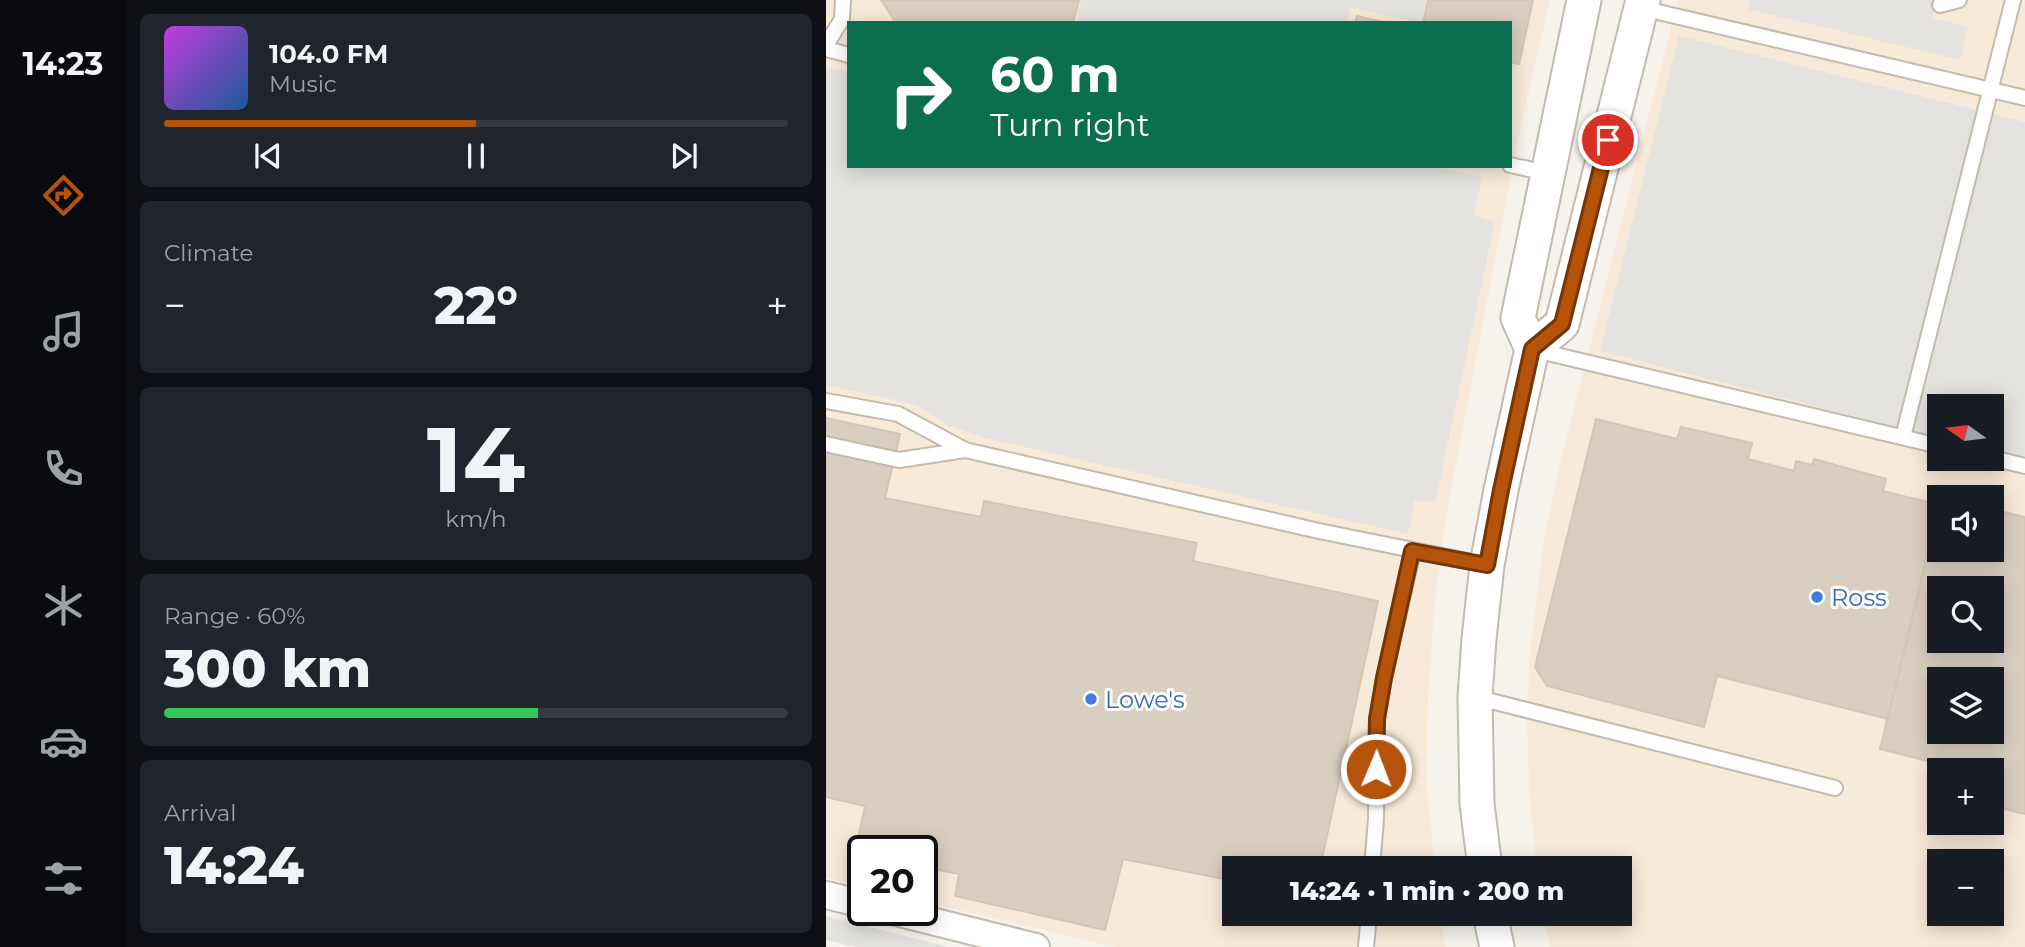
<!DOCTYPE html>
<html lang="en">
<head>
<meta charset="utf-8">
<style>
	body { margin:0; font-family:Montserrat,sans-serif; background:#20242c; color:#f1f3f6; height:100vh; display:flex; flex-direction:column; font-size:26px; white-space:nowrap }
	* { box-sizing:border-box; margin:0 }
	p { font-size:23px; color:#9ea1a6 }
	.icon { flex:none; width:38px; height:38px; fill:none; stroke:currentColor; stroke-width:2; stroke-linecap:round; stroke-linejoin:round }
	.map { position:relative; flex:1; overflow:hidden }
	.details { display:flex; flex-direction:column; gap:14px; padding:14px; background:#0d0f14; width:700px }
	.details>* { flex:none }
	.guide { position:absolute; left:21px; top:21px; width:665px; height:147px; border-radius:0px; box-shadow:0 4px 18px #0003; background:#0b6e4f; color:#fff; overflow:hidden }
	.needle { width:46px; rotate:284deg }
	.controls { position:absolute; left:1101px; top:394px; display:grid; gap:14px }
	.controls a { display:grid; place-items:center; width:77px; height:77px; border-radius:0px; background:#171b24; box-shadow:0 4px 18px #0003; font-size:35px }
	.speed { position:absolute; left:21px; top:835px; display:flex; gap:14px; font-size:35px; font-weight:700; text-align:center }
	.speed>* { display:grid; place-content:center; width:91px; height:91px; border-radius:50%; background:#171b24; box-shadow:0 4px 18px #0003; line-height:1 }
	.speed .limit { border:4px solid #111; border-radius:10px; background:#fff; color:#111 }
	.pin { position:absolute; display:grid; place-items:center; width:60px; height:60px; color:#fff; margin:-30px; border:4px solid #fff; border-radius:50%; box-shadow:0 2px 7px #0007 }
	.me { position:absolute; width:77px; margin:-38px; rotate:1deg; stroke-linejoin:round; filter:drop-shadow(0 0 5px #0008) }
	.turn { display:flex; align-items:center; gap:24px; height:147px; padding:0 28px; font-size:32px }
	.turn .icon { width:91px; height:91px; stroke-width:2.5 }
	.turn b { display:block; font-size:49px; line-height:60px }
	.big { font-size:52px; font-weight:800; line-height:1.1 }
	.details .card { flex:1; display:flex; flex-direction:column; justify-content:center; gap:10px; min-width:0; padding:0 24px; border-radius:10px; background:#20242c }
	.details .dial { align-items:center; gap:0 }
	.dial b { font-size:91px; line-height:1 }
	.song { display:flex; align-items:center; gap:21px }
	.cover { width:84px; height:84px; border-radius:10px; background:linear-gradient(135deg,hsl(290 70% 55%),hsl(210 70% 35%)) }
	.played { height:7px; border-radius:4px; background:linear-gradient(90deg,#b45309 50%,#363941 50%) }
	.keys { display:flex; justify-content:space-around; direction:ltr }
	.heat { display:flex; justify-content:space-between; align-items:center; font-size:38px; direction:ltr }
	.charge { height:10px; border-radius:5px; background:linear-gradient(90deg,#34c759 60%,#363941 0) }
	.trip { position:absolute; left:396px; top:856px; width:410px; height:70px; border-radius:0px; background:#171b24; box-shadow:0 4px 18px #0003; font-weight:800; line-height:70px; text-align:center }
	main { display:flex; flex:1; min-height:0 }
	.dock { display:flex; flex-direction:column; width:126px; justify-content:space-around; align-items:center; background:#090b0e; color:#9ea1a6 }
	.dock .icon { width:49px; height:49px }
	.dock .on { color:#b45309 }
	.dock b { font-size:32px; color:#f1f3f6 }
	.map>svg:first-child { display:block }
</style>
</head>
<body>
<main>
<nav class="dock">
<b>14:23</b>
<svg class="icon on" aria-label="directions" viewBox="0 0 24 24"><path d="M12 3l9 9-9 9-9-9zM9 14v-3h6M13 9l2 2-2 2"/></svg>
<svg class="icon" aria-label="music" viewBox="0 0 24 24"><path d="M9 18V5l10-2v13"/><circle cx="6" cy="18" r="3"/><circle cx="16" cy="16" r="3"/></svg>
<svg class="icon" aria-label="phone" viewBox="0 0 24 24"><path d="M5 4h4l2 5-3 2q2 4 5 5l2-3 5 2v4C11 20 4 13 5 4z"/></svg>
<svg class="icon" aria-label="climate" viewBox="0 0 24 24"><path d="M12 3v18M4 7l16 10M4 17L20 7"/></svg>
<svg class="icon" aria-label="car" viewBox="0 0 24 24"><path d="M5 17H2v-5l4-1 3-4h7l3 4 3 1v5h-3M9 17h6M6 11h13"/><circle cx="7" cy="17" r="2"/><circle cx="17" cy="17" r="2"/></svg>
<svg class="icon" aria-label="filters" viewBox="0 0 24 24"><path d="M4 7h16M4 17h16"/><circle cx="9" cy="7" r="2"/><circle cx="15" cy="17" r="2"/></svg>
</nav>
<section class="details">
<div class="card">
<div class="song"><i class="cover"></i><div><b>104.0 FM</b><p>Music</p></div></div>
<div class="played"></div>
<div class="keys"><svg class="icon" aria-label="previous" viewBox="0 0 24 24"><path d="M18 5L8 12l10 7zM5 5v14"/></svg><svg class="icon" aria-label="pause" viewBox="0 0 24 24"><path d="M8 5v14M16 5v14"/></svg><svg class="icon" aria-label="next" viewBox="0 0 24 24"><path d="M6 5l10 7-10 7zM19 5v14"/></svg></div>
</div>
<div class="card"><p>Climate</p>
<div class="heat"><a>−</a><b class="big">22°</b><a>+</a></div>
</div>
<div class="card dial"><b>14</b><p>km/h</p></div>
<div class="card"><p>Range · 60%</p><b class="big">300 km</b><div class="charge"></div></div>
<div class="card"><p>Arrival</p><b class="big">14:24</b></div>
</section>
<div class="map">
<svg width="1199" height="947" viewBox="0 0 1199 947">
	<rect width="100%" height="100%" fill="#f6f3ec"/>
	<g fill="#f7ead8" fill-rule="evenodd">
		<path d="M0,0H724L695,124L619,521L608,608L602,698L600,781L609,868H408V914H614L619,947H289L96,901V850H37V887L0,878ZM23,23H684V166H23Z"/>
		<path d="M852,0H1199V947H724L718,914H793V868H711L704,800L701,725L704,656L717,545L732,472ZM1113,406H1166V458H1113ZM1113,497H1166V550H1113ZM1113,588H1166V640H1113ZM1113,679H1166V732H1113ZM1113,770H1166V822H1113ZM1113,861H1166V914H1113Z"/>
	</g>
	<g fill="#e5e3e0">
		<path d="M255,0H601L596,23L525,8L521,23H250Z"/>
		<path d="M924,0H1112L1107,18L1142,27L1134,60L922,9Z"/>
		<path d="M853,36L1199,122V460L1166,452V406H1113V438L774,351Z"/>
		<path d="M0,67L23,72V166H604L656,177L648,215L669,221L609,503L589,500L582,534L159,438L123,426L91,405L0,385Z"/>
		<path d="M0,916L123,947H29L0,940Z"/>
	</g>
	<g fill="#d8cfc1" stroke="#d3c7b4" stroke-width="2" fill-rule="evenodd">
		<path d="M55,0H253L247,23H70Z"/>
		<path d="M602,0H707L693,64L684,62V23H597Z"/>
		<path d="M531,16L561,23H529Z"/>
		<path d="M0,418L74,434L59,498L155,517L158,501L371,543L367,561L552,601L494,868H408V881L297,859L279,930L129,896L133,874L96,867V850H37V854L29,853L39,806L0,797Z"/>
		<path d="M770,419L851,439L855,427L926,443L922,459L968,471L970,461L986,465L988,459L1060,479L1057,491L1113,505L1062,719L891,676L878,727L721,686L709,667Z"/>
		<path d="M1113,511V550H1166V517L1172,518L1174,511L1199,517V814L1166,806V770H1137L1054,749ZM1113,588H1166V640H1113ZM1113,679H1166V732H1113Z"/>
	</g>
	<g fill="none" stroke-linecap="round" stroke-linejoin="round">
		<defs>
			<g id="service">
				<path d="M1114,5L1133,0"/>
				<path d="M815,8L1199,98"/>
				<path d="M0,45L16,19L17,0"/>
				<path d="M0,49L23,55"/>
				<path d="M684,165L721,173"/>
				<path d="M709,350L1113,446"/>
				<path d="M0,401L72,414L139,450L493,531L661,565"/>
				<path d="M1077,437L1187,0"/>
				<path d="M0,444L73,460L139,450"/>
				<path d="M1166,458L1199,466"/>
				<path d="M649,697L1009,788"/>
				<path d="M546,868L550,819L551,719L558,678L587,551"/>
				<path d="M540,947L543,914"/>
			</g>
			<g id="minor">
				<path d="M0,895L37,904"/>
				<path d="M61,910L210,947"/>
			</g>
			<g id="tertiary">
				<path d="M706,349L692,318L758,0"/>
				<path d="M659,868L651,804L649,697L653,639L661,565L675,490L706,349L736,324L817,0"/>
				<path d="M664,914L671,947"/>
			</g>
		</defs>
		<use href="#service" stroke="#c2bbae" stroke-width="18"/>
		<use href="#minor" stroke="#c2bbae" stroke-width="30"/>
		<use href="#tertiary" stroke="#c2bbae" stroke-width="37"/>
		<use href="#service" stroke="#fff" stroke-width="14"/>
		<use href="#minor" stroke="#fff" stroke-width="26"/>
		<use href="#tertiary" stroke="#fff" stroke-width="33"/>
	</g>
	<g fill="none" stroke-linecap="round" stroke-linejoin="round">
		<defs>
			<path id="route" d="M550,769L551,719L558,678L586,551L661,565L675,490L706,349L736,324L782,140"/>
		</defs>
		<use href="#route" stroke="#753606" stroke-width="18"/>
		<use href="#route" stroke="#b45309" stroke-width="12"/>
	</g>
	<g fill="#3f7fe0" stroke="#fff" stroke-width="2.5">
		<circle cx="991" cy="597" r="7"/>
		<circle cx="265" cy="699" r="7"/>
	</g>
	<g text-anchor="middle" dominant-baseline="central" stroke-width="6" stroke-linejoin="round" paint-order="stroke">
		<g font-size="24" fill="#366cbe" stroke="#fff" text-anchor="start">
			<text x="1005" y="597">Ross</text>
			<text x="279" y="699">Lowe's</text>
		</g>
	</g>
</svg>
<div class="controls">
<a><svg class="needle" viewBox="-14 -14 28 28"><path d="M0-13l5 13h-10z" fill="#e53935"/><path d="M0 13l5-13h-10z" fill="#9ea1a6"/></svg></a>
<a><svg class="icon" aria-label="sound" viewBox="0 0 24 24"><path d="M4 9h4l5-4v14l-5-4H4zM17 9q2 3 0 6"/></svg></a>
<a><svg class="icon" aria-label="search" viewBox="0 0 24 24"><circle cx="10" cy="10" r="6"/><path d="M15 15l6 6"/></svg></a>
<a><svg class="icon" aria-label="layers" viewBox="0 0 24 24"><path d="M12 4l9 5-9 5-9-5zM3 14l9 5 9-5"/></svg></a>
<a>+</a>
<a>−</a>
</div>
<div class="speed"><div class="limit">20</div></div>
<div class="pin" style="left:782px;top:140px;background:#d93025"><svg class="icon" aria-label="arrive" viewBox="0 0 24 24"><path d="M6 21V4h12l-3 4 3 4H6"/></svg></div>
<svg class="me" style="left:550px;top:769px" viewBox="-20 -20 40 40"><circle r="17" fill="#b45309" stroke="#fff" stroke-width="3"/><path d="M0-11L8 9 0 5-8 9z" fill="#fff"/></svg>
<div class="trip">14:24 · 1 min · 200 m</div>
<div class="guide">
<div class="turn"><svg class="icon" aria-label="right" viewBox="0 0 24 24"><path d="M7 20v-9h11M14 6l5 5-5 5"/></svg><div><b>60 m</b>Turn right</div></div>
</div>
</div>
</main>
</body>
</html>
